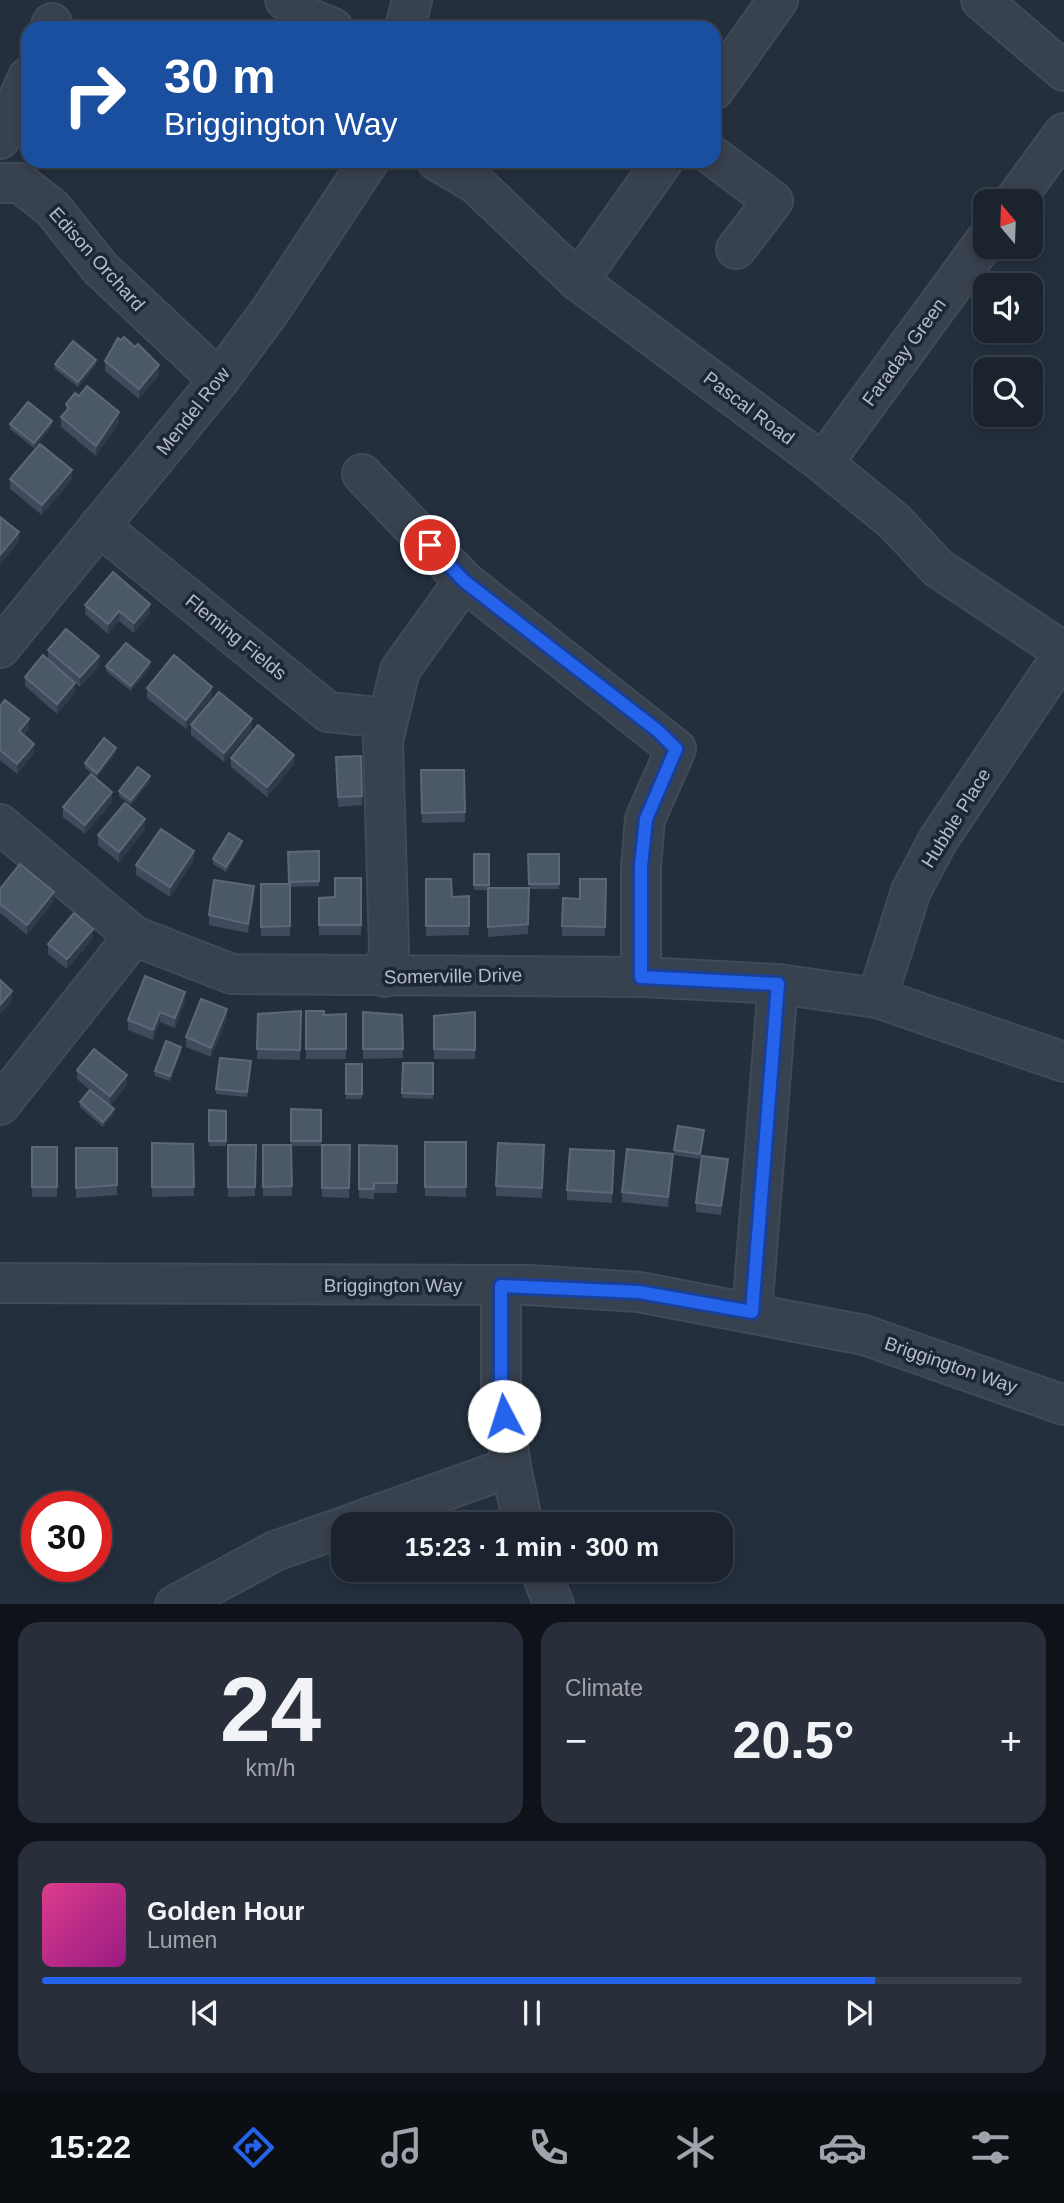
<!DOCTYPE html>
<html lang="en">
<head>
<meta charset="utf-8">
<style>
	body { margin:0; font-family:Helvetica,sans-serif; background:#282f3a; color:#f1f3f6; height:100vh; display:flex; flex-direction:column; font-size:26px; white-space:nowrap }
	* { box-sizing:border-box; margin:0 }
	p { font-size:23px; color:#a0a4aa }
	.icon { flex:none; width:38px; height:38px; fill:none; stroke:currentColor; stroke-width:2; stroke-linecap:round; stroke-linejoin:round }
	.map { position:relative; height:1604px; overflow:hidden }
	.details { display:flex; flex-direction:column; gap:18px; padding:18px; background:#0f1319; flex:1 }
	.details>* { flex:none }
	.hud { position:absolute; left:21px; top:21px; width:700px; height:147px; border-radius:21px; box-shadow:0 4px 10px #0003,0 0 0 2px #39404a; background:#1a4fa0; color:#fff; overflow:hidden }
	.needle { width:46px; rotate:341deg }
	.buttons { position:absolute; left:973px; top:189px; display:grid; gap:14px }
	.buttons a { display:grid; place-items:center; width:70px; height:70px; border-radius:14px; background:#1b232e; box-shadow:0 4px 10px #0003,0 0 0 2px #39404a; font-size:35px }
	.speed { position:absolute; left:21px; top:1491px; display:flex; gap:14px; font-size:35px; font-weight:700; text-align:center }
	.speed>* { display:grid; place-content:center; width:91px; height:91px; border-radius:50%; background:#1b232e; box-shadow:0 4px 10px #0003,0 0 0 2px #39404a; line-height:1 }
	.speed .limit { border:10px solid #d22; background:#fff; color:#111 }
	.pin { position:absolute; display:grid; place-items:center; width:60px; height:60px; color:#fff; margin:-30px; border:4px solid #fff; border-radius:50%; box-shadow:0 2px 7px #0007 }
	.me { position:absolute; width:77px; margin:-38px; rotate:355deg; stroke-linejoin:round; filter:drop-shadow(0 0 5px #0008) }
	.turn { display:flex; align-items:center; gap:24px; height:147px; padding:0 28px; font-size:32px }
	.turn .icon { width:91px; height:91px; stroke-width:2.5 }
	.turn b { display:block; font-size:49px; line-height:60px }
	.big { font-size:52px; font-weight:600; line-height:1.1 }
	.details .card { flex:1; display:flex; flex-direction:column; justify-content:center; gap:10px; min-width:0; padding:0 24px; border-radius:21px; background:#282f3a }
	.details .dial { align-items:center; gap:0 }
	.dial b { font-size:91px; line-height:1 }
	.song { display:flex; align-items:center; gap:21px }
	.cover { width:84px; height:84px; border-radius:10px; background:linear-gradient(135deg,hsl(330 70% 55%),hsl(310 70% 35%)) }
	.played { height:7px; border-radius:4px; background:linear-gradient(90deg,#2563eb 85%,#39404a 85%) }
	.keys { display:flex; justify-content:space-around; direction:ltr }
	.heat { display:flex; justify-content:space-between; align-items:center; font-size:38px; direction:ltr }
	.details .tiles { flex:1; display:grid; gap:18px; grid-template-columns:1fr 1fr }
	.card:last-child { grid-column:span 2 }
	.trip { position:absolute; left:331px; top:1512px; width:402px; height:70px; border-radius:21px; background:#1b232e; box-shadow:0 4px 10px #0003,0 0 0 2px #39404a; font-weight:600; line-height:70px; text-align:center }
	.tab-bar { display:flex; height:112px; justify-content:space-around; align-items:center; background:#0b0e12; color:#a0a4aa }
	.tab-bar .icon { width:49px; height:49px }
	.tab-bar .active { color:#2563eb }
	.tab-bar b { font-size:32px; color:#f1f3f6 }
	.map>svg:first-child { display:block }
</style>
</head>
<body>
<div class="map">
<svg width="1064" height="1605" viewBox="0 0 1064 1605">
	<rect width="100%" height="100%" fill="#242f3e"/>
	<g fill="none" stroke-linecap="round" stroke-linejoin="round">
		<defs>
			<g id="minor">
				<path d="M285,0L306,17L333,28"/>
				<path d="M981,0L1064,71"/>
				<path d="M50,28L52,23"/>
				<path d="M405,28L412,0"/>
				<path d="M714,90L778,0"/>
				<path d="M0,139L28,77"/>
				<path d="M714,157L773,201L736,249"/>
				<path d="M437,161L476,184L578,281L823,463L895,522L938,568L1064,652"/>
				<path d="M0,183H20L52,208L101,269L219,380"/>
				<path d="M1014,201L1064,133"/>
				<path d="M578,281L663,161"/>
				<path d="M823,463L985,241"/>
				<path d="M362,474L464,581L676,749L645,819L641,866V977"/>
				<path d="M99,526L328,712L386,718"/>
				<path d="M0,648L219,380L270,311L369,161"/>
				<path d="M0,824L134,936L232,974L641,977L778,984L877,998L1064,1062"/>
				<path d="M385,977L389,949L383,741L400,670L464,581"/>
				<path d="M877,998L911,891L938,840L1064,653"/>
				<path d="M0,1105L134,936"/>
				<path d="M0,1283L528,1285L639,1292L864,1335L1064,1405"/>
				<path d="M501,1285V1391L511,1467L523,1524"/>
				<path d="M752,1312L778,984"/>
				<path d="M351,1524L511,1467"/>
				<path d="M540,1570L554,1605"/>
				<path d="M175,1605L275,1551L343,1527"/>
			</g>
		</defs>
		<use href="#minor" stroke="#414a57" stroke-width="42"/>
		<use href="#minor" stroke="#38414e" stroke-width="38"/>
	</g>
	<g fill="#3f4b5c">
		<path d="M105,361L159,375L139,399L105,371Z"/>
		<path d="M55,364L96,365L78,387L55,369Z"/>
		<path d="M66,404L119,422L96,456L61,427V417L66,412Z"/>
		<path d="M10,424L52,426L34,448L10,429Z"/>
		<path d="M10,479H72L42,515L10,489Z"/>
		<path d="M85,605L150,613L134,633L119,621L108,634L85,614Z"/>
		<path d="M48,650L99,666L80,687L75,683V692L57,714L25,686V677L48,660Z"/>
		<path d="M106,666L150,667L131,691L106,671Z"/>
		<path d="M147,688L212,697L186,729L147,698Z"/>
		<path d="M0,706L29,729L24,735L34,753L17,774L0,760Z"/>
		<path d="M191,725L252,729L224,762L191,735Z"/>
		<path d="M116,753L97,777L85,768V763Z"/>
		<path d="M361,756L362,805L338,807L336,757Z"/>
		<path d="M231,758L294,764L267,797L231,767Z"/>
		<path d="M421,770H464L465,822L422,823Z"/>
		<path d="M150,781L131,805L119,796V791Z"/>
		<path d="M112,802L85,834L63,817V807Z"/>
		<path d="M145,829L119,862L98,845V835Z"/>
		<path d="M242,846L226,872L213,864V859Z"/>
		<path d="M288,852L319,881V886L290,887V936H261V884H289Z"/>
		<path d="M474,854H489V888H529L528,854H559V889H529L528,934L488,937V890H474Z"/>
		<path d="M194,860L170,897L136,875V865Z"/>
		<path d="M361,878V935H319V898L335,897Z"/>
		<path d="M426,879L452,897L469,896V935L426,936Z"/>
		<path d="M606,879L605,936H562L563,898L580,899Z"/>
		<path d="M0,889L54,901L27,935L0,913Z"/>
		<path d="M254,895L248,933L209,925V915Z"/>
		<path d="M93,938L67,969L48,954V944Z"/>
		<path d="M185,1002L175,1028L160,1022L153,1040L128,1030V1020Z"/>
		<path d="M301,1011L300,1060L257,1059L258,1014Z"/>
		<path d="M306,1011L324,1015L346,1014V1059H306Z"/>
		<path d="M363,1012L402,1015L403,1058L363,1059Z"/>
		<path d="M475,1012V1059H434V1016Z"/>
		<path d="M227,1019L211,1057L186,1047V1037Z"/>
		<path d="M181,1052L170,1081L155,1076V1071Z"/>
		<path d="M403,1063H433V1099L402,1098Z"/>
		<rect x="346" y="1064" width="16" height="35"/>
		<path d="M251,1066L247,1097L216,1094V1089Z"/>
		<path d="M77,1070L127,1085L110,1106L114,1114L103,1127L80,1107V1102L90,1090L77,1079Z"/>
		<path d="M291,1109L321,1110V1146H291L292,1196H263V1145H291Z"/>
		<path d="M209,1110L226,1111V1146H209Z"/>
		<path d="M704,1135L700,1159L674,1155V1150Z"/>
		<path d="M425,1142H466V1197L425,1196Z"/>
		<path d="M152,1143L193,1144L194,1196L152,1197Z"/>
		<path d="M228,1145H256L255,1196L228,1197Z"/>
		<path d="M322,1145H350L349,1198L322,1197Z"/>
		<path d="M359,1145L397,1146V1193H374V1199L359,1198Z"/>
		<path d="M544,1145L542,1198L496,1196V1186Z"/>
		<rect x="32" y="1147" width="25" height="50"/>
		<path d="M76,1148H117V1195L76,1198Z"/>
		<path d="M614,1161L612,1203L567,1200V1190Z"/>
		<path d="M673,1164L668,1207L622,1202V1192Z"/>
		<path d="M728,1169L721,1215L696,1212V1203Z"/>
	</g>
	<g fill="#2f3b4b">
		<path d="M96,360V365L78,387V382Z"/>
		<path d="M159,365V375L139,399V389Z"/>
		<path d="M119,412V422L96,456V446Z"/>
		<path d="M52,421V426L34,448V443Z"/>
		<path d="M72,470V479L42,515V505Z"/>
		<path d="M19,532V542L0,565V555Z"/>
		<path d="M150,604V613L134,633V623Z"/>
		<path d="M119,611V621L108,634V624Z"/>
		<path d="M99,656V666L80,687V677Z"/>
		<path d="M150,662V667L131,691V686Z"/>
		<path d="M75,683V692L57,714V704Z"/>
		<path d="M212,687V697L186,729V720Z"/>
		<path d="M29,719V729L19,741V731Z"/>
		<path d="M252,719V729L224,762V753Z"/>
		<path d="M34,744V753L17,774V764Z"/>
		<path d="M116,748V753L97,777V773Z"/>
		<path d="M294,755V764L267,797V787Z"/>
		<path d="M150,776V781L131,805V800Z"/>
		<path d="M112,792V802L85,834V825Z"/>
		<path d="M145,819V829L119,862V852Z"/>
		<path d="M242,841V846L226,872V867Z"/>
		<path d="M194,851V860L170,897V887Z"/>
		<path d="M254,886V895L248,933V924Z"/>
		<path d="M54,892V901L27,935V925Z"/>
		<path d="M93,929V938L67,969V959Z"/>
		<path d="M12,991V1001L0,1015V1005Z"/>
		<path d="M185,992V1002L175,1028V1018Z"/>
		<path d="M227,1009V1019L211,1057V1048Z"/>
		<path d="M160,1012V1022L153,1040V1030Z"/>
		<path d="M181,1047V1052L170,1081V1076Z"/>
		<path d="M127,1075V1085L110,1106V1096Z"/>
		<path d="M114,1109V1114L103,1127V1122Z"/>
		<path d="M673,1154V1164L668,1207V1197Z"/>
		<path d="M728,1159V1169L721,1215V1206Z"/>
	</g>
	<g fill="#4b5868" stroke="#5c6777" stroke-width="2">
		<path d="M124,337L135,347L138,344L159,365L139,389L105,361L118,338L121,340Z"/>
		<path d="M73,341L96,360L78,382L55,364Z"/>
		<path d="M87,386L119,412L96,446L61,417L69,408L66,404L75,393L79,396Z"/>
		<path d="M28,402L52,421L34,443L10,424Z"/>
		<path d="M40,444L72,470L42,505L10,479Z"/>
		<path d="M0,517L19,532L0,555Z"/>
		<path d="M113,572L150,604L134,623L119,611L108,624L85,605Z"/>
		<path d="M66,629L99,656L80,677L48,650Z"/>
		<path d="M126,643L150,662L131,686L106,666Z"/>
		<path d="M43,655L75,683L57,704L25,677Z"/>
		<path d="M174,655L212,687L186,720L147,688Z"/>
		<path d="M219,692L252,719L224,753L191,725Z"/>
		<path d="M5,700L29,719L19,731L34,744L17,764L0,750V706Z"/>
		<path d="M258,725L294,755L267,787L231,758Z"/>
		<path d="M104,738L116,748L97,773L85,763Z"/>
		<path d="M361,756L362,796L338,797L336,757Z"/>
		<path d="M138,767L150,776L131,800L119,791Z"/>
		<path d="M421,770H464L465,812L422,813Z"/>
		<path d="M91,774L112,792L85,825L63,807Z"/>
		<path d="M125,803L145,819L119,852L98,835Z"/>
		<path d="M161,829L194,851L170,887L136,865Z"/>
		<path d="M229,833L242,841L226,867L213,859Z"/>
		<path d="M319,851V881L289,882L288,852Z"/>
		<rect x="474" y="854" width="15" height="31"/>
		<path d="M528,854H559V884H529Z"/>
		<path d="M20,864L54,892L27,925L0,904V889Z"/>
		<path d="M335,878H361V925H319V898L335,897Z"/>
		<path d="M426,879H451L452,897L469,896V926H426Z"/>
		<path d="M580,879H606L605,927L562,926L563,898L580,899Z"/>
		<path d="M214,880L254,886L248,924L209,915Z"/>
		<path d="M261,884H290V926L261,927Z"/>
		<path d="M488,888H529L528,924L488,927Z"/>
		<path d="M74,913L93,929L67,959L48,944Z"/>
		<path d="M145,976L185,992L175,1018L160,1012L153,1030L128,1020Z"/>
		<path d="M0,980L12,991L0,1005Z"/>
		<path d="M201,999L227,1009L211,1048L186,1037Z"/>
		<path d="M301,1011L300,1050L257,1049L258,1014Z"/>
		<path d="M306,1011H324V1015L346,1014V1049H306Z"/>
		<path d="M363,1012L402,1015L403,1049H363Z"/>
		<path d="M475,1012V1050L434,1049V1016Z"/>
		<path d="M166,1041L181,1047L170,1076L155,1071Z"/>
		<path d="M94,1049L127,1075L110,1096L77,1070Z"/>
		<path d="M220,1058L251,1061L247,1092L216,1089Z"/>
		<path d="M403,1063H433V1094L402,1093Z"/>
		<rect x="346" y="1064" width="16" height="30"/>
		<path d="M90,1090L114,1109L103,1122L80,1102Z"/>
		<path d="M291,1109L321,1110V1141H291Z"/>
		<path d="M209,1110L226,1111V1141H209Z"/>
		<path d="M678,1126L704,1130L700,1154L674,1150Z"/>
		<rect x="425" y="1142" width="41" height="45"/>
		<path d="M152,1143L193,1144L194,1187H152Z"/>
		<path d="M498,1143L544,1145L542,1188L496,1186Z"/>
		<path d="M228,1145H256L255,1187H228Z"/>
		<path d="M263,1145H291L292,1186L263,1187Z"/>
		<path d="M322,1145H350L349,1188H322Z"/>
		<path d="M359,1145L397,1146V1183H374V1189H359Z"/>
		<rect x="32" y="1147" width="25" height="40"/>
		<path d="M76,1148H117V1185L76,1188Z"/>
		<path d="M570,1149L614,1151L612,1193L567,1190Z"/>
		<path d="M627,1149L673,1154L668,1197L622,1192Z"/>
		<path d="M702,1156L728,1159L721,1206L696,1203Z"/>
	</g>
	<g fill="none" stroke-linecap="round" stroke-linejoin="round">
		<defs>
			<path id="route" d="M430,545L464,581L658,731L676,749L646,819L641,866V977L778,984L752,1312L639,1292L501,1286V1391L504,1416"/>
		</defs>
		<use href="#route" stroke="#184099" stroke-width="18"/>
		<use href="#route" stroke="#2563eb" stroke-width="12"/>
	</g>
	<g text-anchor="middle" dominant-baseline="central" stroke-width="7" stroke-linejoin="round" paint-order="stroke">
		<g font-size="19" fill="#b4bcc9" stroke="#1d2633">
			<text transform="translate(97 259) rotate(48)">Edison Orchard</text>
			<text transform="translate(904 352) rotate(-54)">Faraday Green</text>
			<text transform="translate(749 408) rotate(37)">Pascal Road</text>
			<text transform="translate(193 411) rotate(-52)">Mendel Row</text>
			<text transform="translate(236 637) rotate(39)">Fleming Fields</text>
			<text transform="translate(956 818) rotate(-58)">Hubble Place</text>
			<text transform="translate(453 976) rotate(-1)">Somerville Drive</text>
			<text x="393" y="1285">Briggington Way</text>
			<text transform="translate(951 1365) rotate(19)">Briggington Way</text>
		</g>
	</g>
</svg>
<div class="buttons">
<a><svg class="needle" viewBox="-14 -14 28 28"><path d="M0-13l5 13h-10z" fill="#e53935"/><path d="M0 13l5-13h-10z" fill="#a0a4aa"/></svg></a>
<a><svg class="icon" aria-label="sound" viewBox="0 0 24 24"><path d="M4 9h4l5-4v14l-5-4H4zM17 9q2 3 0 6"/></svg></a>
<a><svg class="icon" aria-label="search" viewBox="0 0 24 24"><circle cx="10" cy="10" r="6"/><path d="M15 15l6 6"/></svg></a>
</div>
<div class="speed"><div class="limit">30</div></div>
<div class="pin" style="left:430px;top:545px;background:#d93025"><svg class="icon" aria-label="arrive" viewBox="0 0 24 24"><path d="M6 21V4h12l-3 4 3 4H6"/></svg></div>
<svg class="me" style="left:504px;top:1416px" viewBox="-20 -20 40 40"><circle r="19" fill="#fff"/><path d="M0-13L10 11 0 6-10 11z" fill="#2563eb"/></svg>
<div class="trip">15:23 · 1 min · 300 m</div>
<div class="hud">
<div class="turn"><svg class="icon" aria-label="right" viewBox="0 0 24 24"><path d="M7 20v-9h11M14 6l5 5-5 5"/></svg><div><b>30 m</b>Briggington Way</div></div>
</div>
</div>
<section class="details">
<div class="tiles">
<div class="card dial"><b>24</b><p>km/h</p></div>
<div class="card"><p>Climate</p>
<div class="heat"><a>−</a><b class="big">20.5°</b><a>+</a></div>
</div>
<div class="card">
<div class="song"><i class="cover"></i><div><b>Golden Hour</b><p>Lumen</p></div></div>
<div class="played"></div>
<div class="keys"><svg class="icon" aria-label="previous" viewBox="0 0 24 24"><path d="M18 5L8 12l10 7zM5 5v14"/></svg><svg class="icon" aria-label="pause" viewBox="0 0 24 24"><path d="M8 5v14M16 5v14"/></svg><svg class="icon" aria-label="next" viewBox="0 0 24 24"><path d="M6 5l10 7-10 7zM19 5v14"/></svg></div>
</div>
</div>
</section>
<nav class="tab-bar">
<b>15:22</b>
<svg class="icon active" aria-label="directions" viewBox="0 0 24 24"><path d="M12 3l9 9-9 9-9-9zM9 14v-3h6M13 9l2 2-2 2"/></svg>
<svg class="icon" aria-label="music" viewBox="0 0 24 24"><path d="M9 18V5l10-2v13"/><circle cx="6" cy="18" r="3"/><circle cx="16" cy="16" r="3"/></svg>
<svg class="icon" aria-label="phone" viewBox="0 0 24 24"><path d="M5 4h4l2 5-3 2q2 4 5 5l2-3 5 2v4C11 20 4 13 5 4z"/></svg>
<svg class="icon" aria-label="climate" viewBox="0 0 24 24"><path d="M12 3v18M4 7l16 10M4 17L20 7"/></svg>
<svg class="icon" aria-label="car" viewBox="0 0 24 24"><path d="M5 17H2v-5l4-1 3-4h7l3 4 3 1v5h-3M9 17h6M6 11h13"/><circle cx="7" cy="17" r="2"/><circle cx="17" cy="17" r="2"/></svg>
<svg class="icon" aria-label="filters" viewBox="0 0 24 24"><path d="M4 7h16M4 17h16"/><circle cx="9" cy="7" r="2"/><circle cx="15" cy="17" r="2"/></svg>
</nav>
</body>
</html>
